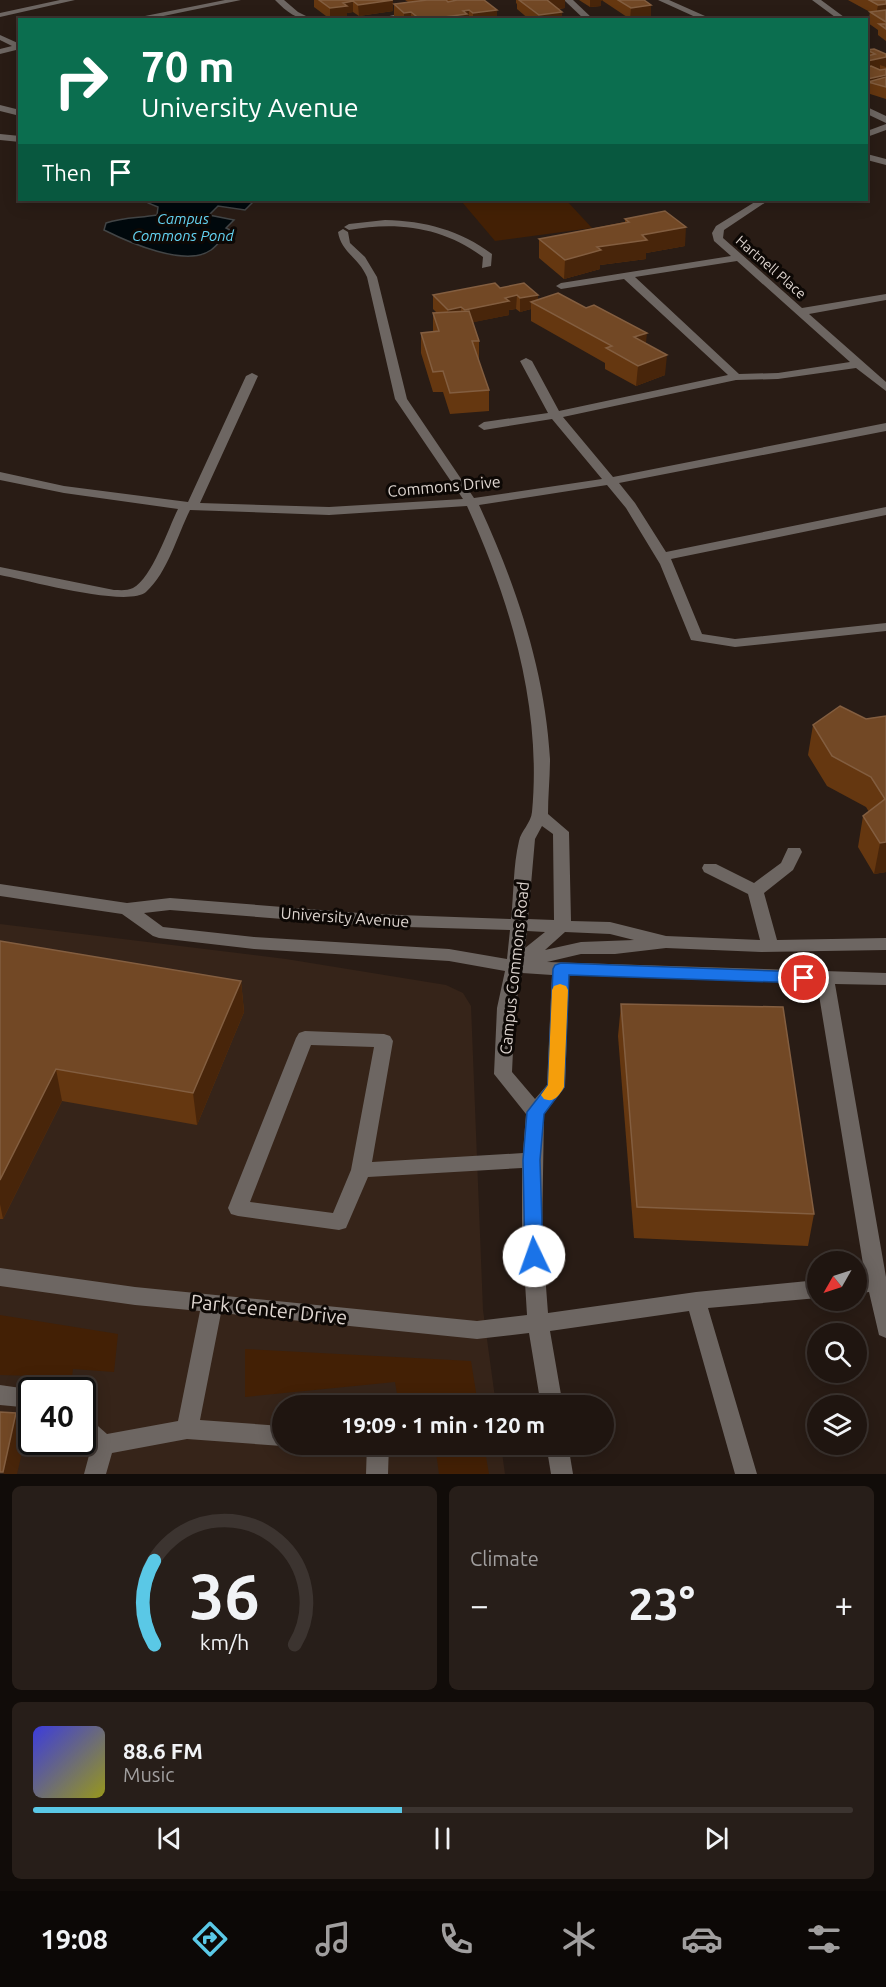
<!DOCTYPE html>
<html lang="en">
<head>
<meta charset="utf-8">
<style>
	body { margin:0; font-family:Ubuntu,sans-serif; background:#271e19; color:#f1f3f6; height:100vh; display:flex; flex-direction:column; font-size:22px; white-space:nowrap }
	* { box-sizing:border-box; margin:0 }
	p { font-size:20px; color:#a19f9f }
	.icon { flex:none; width:33px; height:33px; fill:none; stroke:currentColor; stroke-width:2; stroke-linecap:round; stroke-linejoin:round }
	.map { position:relative; height:1474px; overflow:hidden }
	.panel { display:flex; flex-direction:column; gap:12px; padding:12px; background:#110c09; flex:1 }
	.panel>* { flex:none }
	.top-card { position:absolute; left:18px; top:18px; width:850px; height:183px; border-radius:0px; box-shadow:0 3px 15px #0003,0 0 0 2px #3c3430; background:#0b6e4f; color:#fff; overflow:hidden }
	.needle { width:39px; rotate:231deg }
	.fabs { position:absolute; left:807px; top:1251px; display:grid; gap:12px }
	.fabs a { display:grid; place-items:center; width:60px; height:60px; border-radius:50%; background:#1f1510; box-shadow:0 3px 15px #0003,0 0 0 2px #3c3430; font-size:30px }
	.speed { position:absolute; left:18px; top:1377px; display:flex; gap:12px; font-size:30px; font-weight:700; text-align:center }
	.speed>* { display:grid; place-content:center; width:78px; height:78px; border-radius:50%; background:#1f1510; box-shadow:0 3px 15px #0003,0 0 0 2px #3c3430; line-height:1 }
	.speed .limit { border:3px solid #111; border-radius:9px; background:#fff; color:#111 }
	.pin { position:absolute; display:grid; place-items:center; width:51px; height:51px; color:#fff; margin:-26px; border:3px solid #fff; border-radius:50%; box-shadow:0 2px 6px #0007 }
	.me { position:absolute; width:66px; margin:-33px; rotate:357deg; stroke-linejoin:round; filter:drop-shadow(0 0 4px #0008) }
	.turn { display:flex; align-items:center; gap:21px; height:126px; padding:0 24px; font-size:27px }
	.turn .icon { width:78px; height:78px; stroke-width:2.5 }
	.turn b { display:block; font-size:42px; line-height:51px }
	.then { display:flex; align-items:center; height:57px; padding:0 24px; background:#0003; gap:12px; font-size:22px }
	.big { font-size:45px; font-weight:700; line-height:1.1 }
	.panel .card { flex:1; display:flex; flex-direction:column; justify-content:center; gap:9px; min-width:0; padding:0 21px; border-radius:9px; background:#271e19 }
	.panel .dial { align-items:center; gap:0 }
	.dial svg { height:156px; overflow:visible; fill:none; stroke:#3c3430; stroke-width:7; stroke-linecap:round; text-anchor:middle }
	.dial text { fill:#f1f3f6; stroke:none }
	.song { display:flex; align-items:center; gap:18px }
	.cover { width:72px; height:72px; border-radius:9px; background:linear-gradient(135deg,hsl(240 70% 55%),hsl(60 70% 35%)) }
	.played { height:6px; border-radius:3px; background:linear-gradient(90deg,#5ac8e6 45%,#3c3430 45%) }
	.keys { display:flex; justify-content:space-around; direction:ltr }
	.heat { display:flex; justify-content:space-between; align-items:center; font-size:33px; direction:ltr }
	.panel .tiles { flex:1; display:grid; gap:12px; grid-template-columns:1fr 1fr }
	.card:last-child { grid-column:span 2 }
	.trip { position:absolute; left:272px; top:1395px; width:342px; height:60px; border-radius:30px; background:#1f1510; box-shadow:0 3px 15px #0003,0 0 0 2px #3c3430; font-weight:700; line-height:60px; text-align:center }
	.menu { display:flex; height:96px; justify-content:space-around; align-items:center; background:#0c0806; color:#a19f9f }
	.menu .icon { width:42px; height:42px }
	.menu .current { color:#5ac8e6 }
	.menu b { font-size:27px; color:#f1f3f6 }
	.map>svg:first-child { display:block }
</style>
</head>
<body>
<div class="map">
<svg width="886" height="1474" viewBox="0 0 886 1474">
	<rect width="100%" height="100%" fill="#291c15"/>
	<path fill="#362419" fill-rule="evenodd" d="M0,924L286,959L446,985L463,993L471,1006L483,1310L496,1405L282,1406V1444L501,1445L505,1474H0ZM32,1390H82V1442H32Z"/>
	<g fill="#432005">
		<path d="M479,200H566L592,228L495,241L462,202Z"/>
		<path d="M0,1315L118,1334L114,1372L73,1369L72,1377L0,1375Z"/>
		<path d="M245,1349L471,1361L478,1405H430L429,1395L407,1405H399L395,1382L245,1397Z"/>
		<path d="M435,1445H484L489,1474H439Z"/>
	</g>
	<path fill="#00080c" stroke="#424546" stroke-width="1.5" d="M146,200H267L265,202L254,201L245,210L218,206L209,215L234,220L226,228L230,230C224,236 218,245 211,250C186,268 128,242 104,230L106,223C123,217 140,218 157,215L158,207L148,203Z"/>
	<g fill="none" stroke-linecap="round" stroke-linejoin="round">
		<g fill="#6d6662" fill-rule="evenodd">
			<path d="M60,0H75L0,17V13Z"/>
			<path d="M225,0H241L144,20H125Z"/>
			<path d="M275,0H284L298,12L314,20C296,20 287,12 275,0Z"/>
			<path d="M564,0H573L593,19L585,20Z"/>
			<path d="M658,0H669L714,20H702Z"/>
			<path d="M812,0H821L844,17L842,20H832L835,17Z"/>
			<path d="M414,10H417V14L390,20H373Z"/>
			<path d="M0,35L20,44V49L0,54V49L12,46L0,40Z"/>
			<path d="M0,105L20,110V116L0,111Z"/>
			<path d="M867,107L886,116V123L867,114Z"/>
			<path d="M886,124V130L867,137V131Z"/>
			<path d="M0,134L20,136V142L0,140Z"/>
			<path d="M867,154L886,159V165L867,160Z"/>
			<path d="M758,200H769L724,230L723,238L802,308L886,294V300L809,314L886,382V391L856,368L778,379L736,380L563,417L613,477L886,423V431L619,483L635,503L666,552L886,507V515L671,559L702,634L735,639L886,623V631L735,647L691,640L660,564L626,508L607,485L479,505C516,585 545,670 550,759C550,777 548,796 548,814L569,832L571,921L610,922L666,936L760,940L748,894L704,872L702,868L704,864H716L754,883L781,863L788,848H800L802,852L793,870L764,893L777,940L886,938V950L761,952L666,948L615,954H581L547,962L886,973V985L835,984L886,1277V1338L879,1335L869,1292L856,1294V1276H865L817,983L569,975L565,1087L544,1114L542,1234L548,1313L696,1292L818,1280V1298L708,1308L757,1474H735L689,1311L550,1331L563,1406H541L529,1333L477,1339L221,1313L200,1420L282,1426V1444H286L282,1446L187,1439L112,1453L106,1474H84L91,1448L82,1440V1416L90,1419L107,1434L178,1421L200,1311L135,1305L0,1286V1268L135,1287L477,1321L527,1315L522,1234V1168L368,1177L346,1228L339,1230L238,1216L231,1214L228,1208L296,1038L299,1033L305,1031L384,1034L390,1036L393,1041L372,1162L523,1153L526,1114L494,1074L497,1008L505,971L449,961L254,949L159,938L153,936L122,914L0,896V884L127,903L170,898L372,914L511,919C514,893 513,866 519,841C521,831 531,823 532,812C542,706 510,601 467,506L329,515L190,510C177,536 168,572 146,592C127,608 27,580 0,575V567L114,590C120,590 127,591 133,588C152,578 168,529 178,509L64,493L0,480V472L64,486L188,502L246,376L252,373L258,376L200,503L329,507L463,499L395,399L367,277C359,258 341,252 338,232L343,229L348,232L350,243L365,257L377,277L407,399L474,498L602,479L552,419L484,430L478,426L484,422L548,413L520,361L526,358L532,361L559,411L728,375L624,279L561,289L556,286L561,283L731,256L714,241L712,233L716,226ZM737,261L850,362L778,373L739,374L635,277ZM542,826L553,834L554,920L528,919L535,839ZM170,910L372,926L510,930L507,959L449,949L254,937L163,927L144,913ZM527,931L545,932L525,948ZM565,932L610,934L634,940L581,942L545,950ZM522,973L552,975L547,1085L535,1099L512,1072L515,1008ZM311,1045L374,1047L351,1170L333,1213L250,1202Z"/>
			<path d="M385,220C425,221 460,230 492,254L491,266L482,268L483,257C443,227 397,221 349,230L344,227L349,224Z"/>
			<path d="M0,1385L35,1390H32V1408L0,1405Z"/>
			<path d="M367,1444H389L388,1474H366Z"/>
			<path d="M546,1444H568L573,1474H551Z"/>
		</g>
	</g>
	<g fill="#653710">
		<path d="M314,0H393V11L359,16L353,12L347,13V17L330,19L314,7Z"/>
		<path d="M405,0H484L497,20H394V4L408,2Z"/>
		<path d="M516,0H565V8L559,9L562,12V20H530L517,9V4L516,3Z"/>
		<path d="M579,0H644L651,5V16L630,19L603,1H601V6L590,7Z"/>
		<path d="M848,0H886V41L878,35V30L868,23L870,12Z"/>
		<path d="M867,50L886,54V99L867,93Z"/>
		<path d="M625,219L685,246L646,253V259L600,265V269L564,279L539,258V239L625,222Z"/>
		<path d="M500,288L538,299L646,344L665,375L636,386L605,369V363L531,321V309L520,312L516,309L509,310V315L473,322L479,341V361L489,390V411L450,414L443,392H433L421,353V333L433,332V313H437L433,309V295Z"/>
		<path d="M886,716V872L874,874L858,847L863,816L869,812L866,807L827,786L808,755L813,725Z"/>
		<path d="M0,941L241,981L244,1012L197,1125L62,1101L3,1219H0Z"/>
		<path d="M621,1004L814,1214L808,1246L634,1238L618,1036Z"/>
	</g>
	<g fill="#48250a">
		<path d="M393,0V11L359,16L358,5Z"/>
		<path d="M546,0H565V8L546,10Z"/>
		<path d="M590,0H603V1H601V6L590,7Z"/>
		<path d="M353,1V12L347,13V17L330,19V8L343,3Z"/>
		<path d="M886,4V15L876,16L878,5Z"/>
		<path d="M651,5V16L630,19L631,8Z"/>
		<path d="M469,10V20H424L463,11Z"/>
		<path d="M497,10V20H473V13Z"/>
		<path d="M411,12V20H404V13Z"/>
		<path d="M562,12V20H538L539,15Z"/>
		<path d="M886,57V67L880,65V70L867,72V61Z"/>
		<path d="M886,75V86L868,82L867,88V79Z"/>
		<path d="M686,227L685,246L646,253V259L600,265V269L564,279L565,260L597,247L642,235Z"/>
		<path d="M517,295L516,309L509,310V315L465,324V310L505,298Z"/>
		<path d="M538,295V305L531,302V309L520,312V298Z"/>
		<path d="M461,307V321L448,323V310Z"/>
		<path d="M647,333L645,353L634,337Z"/>
		<path d="M667,355L665,375L636,386L638,366Z"/>
		<path d="M886,842V872L874,874L880,843Z"/>
		<path d="M241,981L244,1012L197,1125L193,1093Z"/>
		<path d="M56,1069L62,1101L3,1219L0,1204V1180Z"/>
		<path d="M16,1413L24,1444L17,1474H4L3,1472Z"/>
	</g>
	<g fill="#724825" stroke="#835e40" stroke-width="1.5">
		<path d="M319,0H393L358,5L353,1L343,3L347,6L330,8Z"/>
		<path d="M427,0H446L448,2L457,0H484L497,10L473,13L469,10L463,11L467,14L421,20L411,12L404,13L394,4Z"/>
		<path d="M519,0H547L562,12L539,15Z"/>
		<path d="M618,0H644L651,5L631,8Z"/>
		<path d="M869,0H886V4L878,5Z"/>
		<path d="M886,10V22L870,12Z"/>
		<path d="M879,24H886V29Z"/>
		<path d="M874,49L886,54V57L867,61V56L875,54L867,50Z"/>
		<path d="M871,66L880,70L886,69V75L867,79V67Z"/>
		<path d="M886,77V87L868,82Z"/>
		<path d="M665,211L686,227L642,235L647,240L597,247L601,250L565,260L539,239L629,222L625,219Z"/>
		<path d="M495,283L500,288L524,283L538,295L520,298L517,295L505,298L509,301L465,310L461,307L448,310L433,295Z"/>
		<path d="M558,293L586,308L594,305L647,333L634,337L667,355L638,366L606,348L612,346L531,302Z"/>
		<path d="M469,311L479,341H472L489,390L450,393L443,371L433,372L421,333L439,331L433,313Z"/>
		<path d="M840,706L866,719L886,716V842L880,843L863,816L885,799L871,777L832,756L813,725Z"/>
		<path d="M0,941L241,981L193,1093L56,1069L0,1180Z"/>
		<path d="M621,1004L783,1007L814,1214L637,1207Z"/>
		<path d="M0,1412L16,1413L3,1472H0Z"/>
	</g>
	<path fill="#1a73e8" stroke="#114b97" stroke-width="1.5" d="M561,963L804,972L809,974L812,978L809,982L804,983L569,975L564,1087L544,1114L540,1160L543,1256L540,1262L534,1264L527,1262L525,1256L523,1160L527,1112L548,1085L553,969L555,965Z"/>
	<path fill="#f59e0b" d="M560,984L566,986L568,990L564,1087C559,1096 554,1103 544,1099L541,1095L548,1085L552,990L554,986Z"/>
	<g text-anchor="middle" dominant-baseline="central" stroke-width="6" stroke-linejoin="round" paint-order="stroke">
		<g font-size="14" fill="#ddd4cf" stroke="#0d0805">
			<text transform="translate(771 267) rotate(41)">Hartnell Place</text>
		</g>
		<g font-size="15" font-style="italic" fill="#64d4f3" stroke="#0d0805">
			<text x="183" y="218">Campus<tspan x="183" dy="17">Commons Pond</tspan></text>
		</g>
		<g font-size="16" fill="#ddd4cf" stroke="#0d0805">
			<text transform="translate(444 486) rotate(-5)">Commons Drive</text>
			<text transform="translate(345 917) rotate(4)">University Avenue</text>
			<text transform="translate(514 968) rotate(-84)">Campus Commons Road</text>
		</g>
		<g font-size="20" fill="#ddd4cf" stroke="#0d0805">
			<text transform="translate(269 1309) rotate(6)">Park Center Drive</text>
		</g>
	</g>
</svg>
<div class="fabs">
<a><svg class="needle" viewBox="-14 -14 28 28"><path d="M0-13l5 13h-10z" fill="#e53935"/><path d="M0 13l5-13h-10z" fill="#a19f9f"/></svg></a>
<a><svg class="icon" aria-label="search" viewBox="0 0 24 24"><circle cx="10" cy="10" r="6"/><path d="M15 15l6 6"/></svg></a>
<a><svg class="icon" aria-label="layers" viewBox="0 0 24 24"><path d="M12 4l9 5-9 5-9-5zM3 14l9 5 9-5"/></svg></a>
</div>
<div class="speed"><div class="limit">40</div></div>
<div class="pin" style="left:804px;top:978px;background:#d93025"><svg class="icon" aria-label="arrive" viewBox="0 0 24 24"><path d="M6 21V4h12l-3 4 3 4H6"/></svg></div>
<svg class="me" style="left:534px;top:1256px" viewBox="-20 -20 40 40"><circle r="19" fill="#fff"/><path d="M0-13L10 11 0 6-10 11z" fill="#1a73e8"/></svg>
<div class="trip">19:09 · 1 min · 120 m</div>
<div class="top-card">
<div class="turn"><svg class="icon" aria-label="right" viewBox="0 0 24 24"><path d="M7 20v-9h11M14 6l5 5-5 5"/></svg><div><b>70 m</b>University Avenue</div></div>
<div class="then">Then<svg class="icon" aria-label="arrive" viewBox="0 0 24 24"><path d="M6 21V4h12l-3 4 3 4H6"/></svg></div>
</div>
</div>
<section class="panel">
<div class="tiles">
<div class="card dial"><svg viewBox="0 0 100 80">
<path d="M14 69A42 42 0 1 1 86 69"/>
<path d="M14 69A42 42 0 0 1 14 26" stroke="#5ac8e6"/>
<text x="50" y="56" font-size="32" font-weight="700">36</text>
<text x="50" y="72" font-size="11">km/h</text>
</svg></div>
<div class="card"><p>Climate</p>
<div class="heat"><a>−</a><b class="big">23°</b><a>+</a></div>
</div>
<div class="card">
<div class="song"><i class="cover"></i><div><b>88.6 FM</b><p>Music</p></div></div>
<div class="played"></div>
<div class="keys"><svg class="icon" aria-label="previous" viewBox="0 0 24 24"><path d="M18 5L8 12l10 7zM5 5v14"/></svg><svg class="icon" aria-label="pause" viewBox="0 0 24 24"><path d="M8 5v14M16 5v14"/></svg><svg class="icon" aria-label="next" viewBox="0 0 24 24"><path d="M6 5l10 7-10 7zM19 5v14"/></svg></div>
</div>
</div>
</section>
<nav class="menu">
<b>19:08</b>
<svg class="icon current" aria-label="directions" viewBox="0 0 24 24"><path d="M12 3l9 9-9 9-9-9zM9 14v-3h6M13 9l2 2-2 2"/></svg>
<svg class="icon" aria-label="music" viewBox="0 0 24 24"><path d="M9 18V5l10-2v13"/><circle cx="6" cy="18" r="3"/><circle cx="16" cy="16" r="3"/></svg>
<svg class="icon" aria-label="phone" viewBox="0 0 24 24"><path d="M5 4h4l2 5-3 2q2 4 5 5l2-3 5 2v4C11 20 4 13 5 4z"/></svg>
<svg class="icon" aria-label="climate" viewBox="0 0 24 24"><path d="M12 3v18M4 7l16 10M4 17L20 7"/></svg>
<svg class="icon" aria-label="car" viewBox="0 0 24 24"><path d="M5 17H2v-5l4-1 3-4h7l3 4 3 1v5h-3M9 17h6M6 11h13"/><circle cx="7" cy="17" r="2"/><circle cx="17" cy="17" r="2"/></svg>
<svg class="icon" aria-label="filters" viewBox="0 0 24 24"><path d="M4 7h16M4 17h16"/><circle cx="9" cy="7" r="2"/><circle cx="15" cy="17" r="2"/></svg>
</nav>
</body>
</html>
